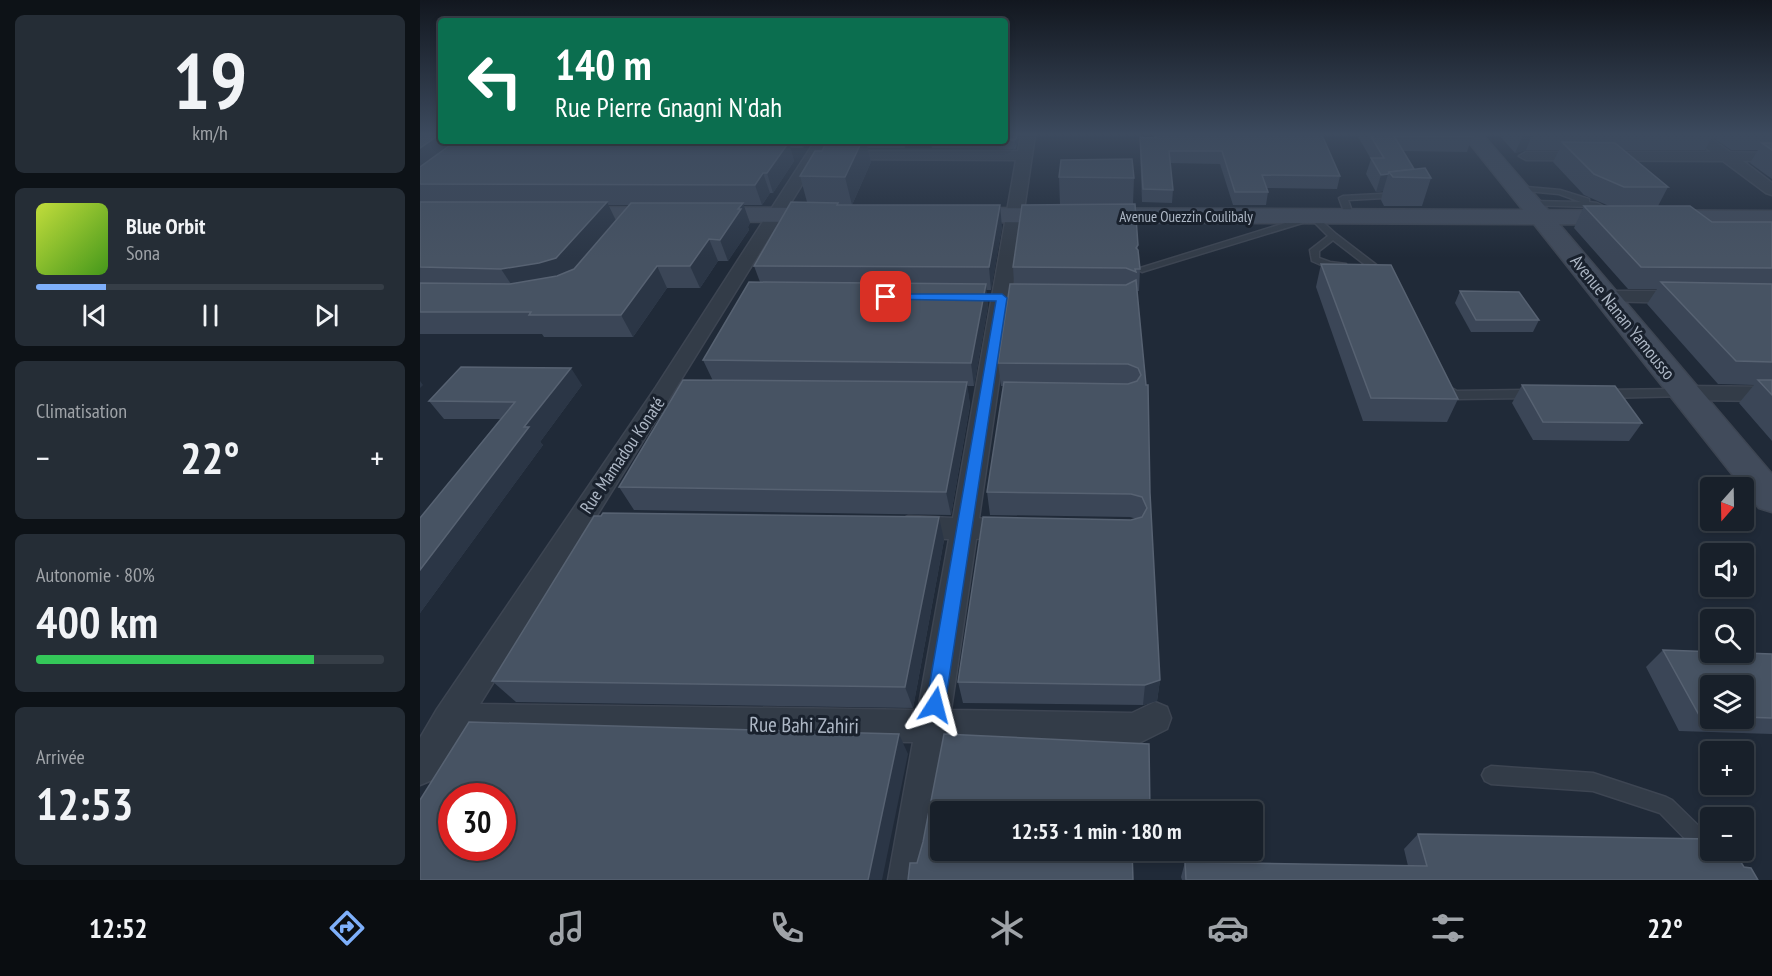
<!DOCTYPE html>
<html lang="fr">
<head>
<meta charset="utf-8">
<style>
	body { margin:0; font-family:"PT Sans Narrow",sans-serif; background:#252d36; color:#f1f3f6; height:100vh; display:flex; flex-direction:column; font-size:22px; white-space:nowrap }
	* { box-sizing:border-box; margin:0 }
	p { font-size:20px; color:#9fa3a8 }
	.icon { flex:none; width:33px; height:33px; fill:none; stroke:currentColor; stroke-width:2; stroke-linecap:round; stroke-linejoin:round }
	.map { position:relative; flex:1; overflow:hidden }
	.details { display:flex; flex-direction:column; gap:15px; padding:15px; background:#0d1217; width:420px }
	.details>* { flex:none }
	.top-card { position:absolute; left:18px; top:18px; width:570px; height:126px; border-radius:6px; box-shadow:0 3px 9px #0003,0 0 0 2px #363e47; background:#0b6e4f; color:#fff; overflow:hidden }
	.needle { width:39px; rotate:200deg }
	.controls { position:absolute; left:1280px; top:477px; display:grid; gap:12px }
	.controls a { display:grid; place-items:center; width:54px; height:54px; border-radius:6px; background:#18202a; box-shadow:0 3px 9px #0003,0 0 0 2px #363e47; font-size:30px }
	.speed { position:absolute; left:18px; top:783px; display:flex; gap:12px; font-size:30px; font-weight:700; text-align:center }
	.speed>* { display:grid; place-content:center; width:78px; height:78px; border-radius:50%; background:#18202a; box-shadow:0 3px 9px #0003,0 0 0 2px #363e47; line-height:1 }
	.speed .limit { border:9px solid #d22; background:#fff; color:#111 }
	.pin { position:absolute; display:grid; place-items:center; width:51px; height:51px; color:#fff; margin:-26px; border-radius:12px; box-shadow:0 3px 9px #0006 }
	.me { position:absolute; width:66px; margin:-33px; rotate:9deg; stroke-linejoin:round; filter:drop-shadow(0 0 4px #0008) }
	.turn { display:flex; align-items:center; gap:21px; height:126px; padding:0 18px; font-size:27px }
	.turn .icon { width:78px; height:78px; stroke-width:2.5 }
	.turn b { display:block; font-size:42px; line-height:51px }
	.big { font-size:45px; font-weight:700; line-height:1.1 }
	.details .tile { flex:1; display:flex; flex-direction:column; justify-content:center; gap:9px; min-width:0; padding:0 21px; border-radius:9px; background:#252d36 }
	.details .dial { align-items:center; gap:0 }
	.dial b { font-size:78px; line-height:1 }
	.song { display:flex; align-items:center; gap:18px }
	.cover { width:72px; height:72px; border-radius:9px; background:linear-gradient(135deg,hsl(70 70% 55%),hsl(100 70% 35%)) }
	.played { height:6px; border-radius:3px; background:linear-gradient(90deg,#7eaffa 20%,#363e47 20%) }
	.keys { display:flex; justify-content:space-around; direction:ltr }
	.heat { display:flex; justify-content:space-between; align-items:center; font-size:33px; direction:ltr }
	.charge { height:9px; border-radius:4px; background:linear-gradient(90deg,#34c759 80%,#363e47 0) }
	.trip { position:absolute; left:510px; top:801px; width:333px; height:60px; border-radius:6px; background:#18202a; box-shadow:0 3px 9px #0003,0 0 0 2px #363e47; font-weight:700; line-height:60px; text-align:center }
	.tab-bar { display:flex; height:96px; justify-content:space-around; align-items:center; background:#0a0d11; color:#9fa3a8 }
	.tab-bar .icon { width:42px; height:42px }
	.tab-bar .on { color:#7eaffa }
	.tab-bar b { font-size:27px; color:#f1f3f6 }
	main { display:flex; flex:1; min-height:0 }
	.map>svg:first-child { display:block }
</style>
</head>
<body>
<main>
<section class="details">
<div class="tile dial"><b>19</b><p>km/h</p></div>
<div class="tile">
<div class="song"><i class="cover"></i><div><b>Blue Orbit</b><p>Sona</p></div></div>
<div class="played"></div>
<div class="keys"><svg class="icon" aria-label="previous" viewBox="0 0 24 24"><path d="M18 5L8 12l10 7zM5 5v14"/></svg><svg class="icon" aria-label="pause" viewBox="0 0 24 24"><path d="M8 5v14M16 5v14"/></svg><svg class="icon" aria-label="next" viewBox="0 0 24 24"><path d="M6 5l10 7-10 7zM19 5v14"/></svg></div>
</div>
<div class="tile"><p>Climatisation</p>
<div class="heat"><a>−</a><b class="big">22°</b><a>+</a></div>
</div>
<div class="tile"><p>Autonomie · 80%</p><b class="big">400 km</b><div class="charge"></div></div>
<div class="tile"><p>Arrivée</p><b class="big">12:53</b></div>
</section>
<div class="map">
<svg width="1352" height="880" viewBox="0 0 1352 880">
	<rect width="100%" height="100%" fill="#202a38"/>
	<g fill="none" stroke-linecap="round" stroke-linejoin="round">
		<defs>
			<g id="lane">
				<path d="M1094,186L1140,190L1169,199V202L1177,203L1196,213L1192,216L1173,207L1106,205V201H1109L1161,202L1139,194L1097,190L1093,188Z"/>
				<path d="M978,193L982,195L981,197L928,200L934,217L930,220L926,217L919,198L923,196Z"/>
				<path d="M894,214L916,234L967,273V277H961L913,240L899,251V258L910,262L926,264V268H908L892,261L890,250L908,236L892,220L725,271L722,272L717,269Z"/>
				<path d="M1024,384L1037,391L1112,390L1118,394L1112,398L1035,399L1018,388L1020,385Z"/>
				<path d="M1262,389L1268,393L1266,396L1184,398L1178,394L1184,390Z"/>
				<path d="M1071,766L1173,773L1246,797L1252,800L1290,837V850H1299L1297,857L1290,859L1283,857L1240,813L1173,791L1071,784L1065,781L1062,775L1065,769Z"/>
			</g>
			<g id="street">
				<path d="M601,135H615L559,518L570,521L574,529L570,537L556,539L531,710L712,713L735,702L747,707L751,718L747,729L715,745L526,743L506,880H468L493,742L40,736L12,780L0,785V738L17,709L236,387L395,141H409L60,704L498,710L529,539L488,538L479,534L475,527L479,520L488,516L533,518L596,160L418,159L411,155L418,151H598Z"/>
				<path d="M1270,135H1286L1310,152L1352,153V161H1323L1352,183V195L1346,193L1303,161L1106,160L1099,156L1106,152H1291Z"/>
				<path d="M1186,291H1264L1271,293L1274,297L1271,301L1264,303L1179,301L1176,297L1179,293Z"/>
				<path d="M1265,386L1352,387V401L1265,400L1257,398L1254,393L1257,388Z"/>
			</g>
			<g id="secondary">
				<path d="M1043,135H1063L1128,210L1352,211V225L1139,224L1352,474V512L1339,508L1114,224L536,222L528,220L524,215L528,210L536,208L1103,210Z"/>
				<path d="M149,207L409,208L417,210L421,215L417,220L409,222L149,221L141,219L137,214L141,209Z"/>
			</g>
		</defs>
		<use href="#lane" stroke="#3d4552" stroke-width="3"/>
		<use href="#street" stroke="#3d4552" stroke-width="3"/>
		<use href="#secondary" stroke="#3d4552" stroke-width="3"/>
		<use href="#lane" fill="#333c48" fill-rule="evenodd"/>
		<use href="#street" fill="#333c48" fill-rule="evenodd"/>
		<use href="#secondary" fill="#414b5b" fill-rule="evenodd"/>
	</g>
	<g fill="#3b4657" fill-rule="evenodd">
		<path d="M0,135L21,141H388L383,148H370L374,161L353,193H350L342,205H323L330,223L328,227L329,230L308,261H298L280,288H247L213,337H124L122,334H0ZM188,205H209L196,220Z"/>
		<path d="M585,135H599L596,149L512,148L511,141H585Z"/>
		<path d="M734,135H902L920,176L917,189L847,188L848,192L846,205H813L800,164L750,163L753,190L752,203L722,202L720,150V137L734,138Z"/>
		<path d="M937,135H1051L1052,136L1047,152L983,151L994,169L1011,178L1002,206H964L961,200L963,191L956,192L946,174L951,159Z"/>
		<path d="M1079,135H1352V179L1330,163L1338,150H1311L1292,137L1285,150H1204L1248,187L1238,206L1292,222H1352V441L1319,403L1334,385L1298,384L1227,304L1237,289H1208L1154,228L1164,206H1189L1164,195L1133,162L1139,150H1106L1095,153Z"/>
		<path d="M407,141H484L485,148H448L451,162L432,205L582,227L571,290H566L568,306L554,386H547L550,405L531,515L214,510L199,487L293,381L283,360L340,282L334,266L387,202L380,176L402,151Z"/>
		<path d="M639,177L714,178L713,204L720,269L719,291H717L730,493L740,680L737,701L723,705L543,703L538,682L711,520L717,519L710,517L570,515L567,492L584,386H581L578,363L594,284L593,267L640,205Z"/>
		<path d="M901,264L1038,399L1027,422L943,421L896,287Z"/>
		<path d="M1040,291L1119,320L1113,332H1051L1035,303Z"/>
		<path d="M162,385L120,442L123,445L0,613V518L80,419H24L9,401Z"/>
		<path d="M1102,385L1222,423L1209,441L1113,440L1092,403Z"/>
		<path d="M524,540L493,708L96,702L72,681Z"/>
		<path d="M1243,650L1352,654V734L1259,731L1226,667ZM1290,686H1323V718H1290Z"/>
		<path d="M998,834L1324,867L1338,880H762L761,877L765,862L988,866L984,849Z"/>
		<path d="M520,850H728L727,859L712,858L497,863Z"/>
	</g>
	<g fill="#2b3646">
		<path d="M19,135H21V141H49L0,176V148Z"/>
		<path d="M597,135H599L596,149L595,140Z"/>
		<path d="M1103,135H1112L1106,150L1095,153Z"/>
		<path d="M381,141H388L383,148Z"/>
		<path d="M442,141H446L451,162L432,205L425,177Z"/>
		<path d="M369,142L374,161L353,193L347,173Z"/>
		<path d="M343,173L350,193L342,205L335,185Z"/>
		<path d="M968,174L963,191L956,192L961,175Z"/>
		<path d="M187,202L197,223L149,279L95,290L81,269Z"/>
		<path d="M323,203L330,223L328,227L329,230L308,261L300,240Z"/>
		<path d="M580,205L582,227L571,290L569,267Z"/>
		<path d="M289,239L298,261L280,288L270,266Z"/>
		<path d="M237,266L247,288L213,337L201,315Z"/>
		<path d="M566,284L568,306L554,386L551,363Z"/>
		<path d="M151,368L162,385L120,442L123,445L0,613V570L104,427Z"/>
		<path d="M0,381L3,385L0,388Z"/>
		<path d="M547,382L550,405L531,515L526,492Z"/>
		<path d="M519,517L524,540L493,708L485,687Z"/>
		<path d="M740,680L737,701L723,705L725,685Z"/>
		<path d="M479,734L488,754L462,880H448Z"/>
	</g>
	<g fill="#475363" stroke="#576272" stroke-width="1.5" fill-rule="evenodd">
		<path d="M0,135H19L0,148Z"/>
		<path d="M585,135H597L595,140H585Z"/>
		<path d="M736,135H902L920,176L842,175L848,192H815L802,151H749L753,190L723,189L720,137L736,138Z"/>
		<path d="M950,135H1051L1052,136H974L994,169L969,172L968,174L961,175L951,158H964Z"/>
		<path d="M36,141H199L369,142L347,173H343L335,185L0,184V167Z"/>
		<path d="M407,141H442L425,177L380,176L395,151H402Z"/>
		<path d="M1142,142L1195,143L1248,187H1204L1174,174Z"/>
		<path d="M1342,143H1352V150Z"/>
		<path d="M712,159L714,178L639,177L641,160Z"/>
		<path d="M1005,168L1011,178L973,177L969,172Z"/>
		<path d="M0,202H187L136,258L119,263L81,269L0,267Z"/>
		<path d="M371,202L418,203L417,205H580L569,267L334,266Z"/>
		<path d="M211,203H323L318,209H321L300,240L289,239L270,266H237L201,315H109L111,312H0V283L90,284L137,276L154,269Z"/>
		<path d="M715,204L718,245L716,248L718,250L720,269H715L716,272L706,268L593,267L602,205Z"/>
		<path d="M1164,206H1270L1292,222H1352V268L1221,267Z"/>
		<path d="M901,264L971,265L1038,399L951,398Z"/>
		<path d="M716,280L726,385H728L730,493L740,680L725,685L538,682L563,517L711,520L722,517L727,508L722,497L711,494L567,492L584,382L708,384L717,381L721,375L718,368L708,364L578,363L590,284L706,285Z"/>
		<path d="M329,282L566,284L551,363L283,360Z"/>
		<path d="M1241,282L1352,284V362L1316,361Z"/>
		<path d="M1040,291L1099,292L1119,320H1056Z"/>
		<path d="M41,367L151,368L104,427H109L0,570V518L95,402L9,401Z"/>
		<path d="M263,380L547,382L526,492L199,487Z"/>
		<path d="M1338,380H1352V395Z"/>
		<path d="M1102,385L1195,386L1222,423L1123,422Z"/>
		<path d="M183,513L519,517L485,687L72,681L174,516H181Z"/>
		<path d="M1243,650L1352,654V718L1323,717V686H1290V716L1279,715Z"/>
		<path d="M49,722L479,734L448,880H0V800ZM32,796H82V848H32Z"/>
		<path d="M524,734L729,744L730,812H520V850H712L713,880H488L490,863H497L503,842Z"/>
		<path d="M998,834L1290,839V850H1313L1324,867L1331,868L1338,880H766L765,862L1007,866Z"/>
	</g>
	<linearGradient id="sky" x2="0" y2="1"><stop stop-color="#12171f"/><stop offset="0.52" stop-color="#3c4a5e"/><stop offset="1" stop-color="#3c4a5e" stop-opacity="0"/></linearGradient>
	<rect width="1352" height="258" fill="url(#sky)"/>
	<path fill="#1a73e8" stroke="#114b97" stroke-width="1.5" d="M466,294H582L587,298L525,705L522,711L515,714L509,711L506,705L576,301L462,299V295Z"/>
	<g text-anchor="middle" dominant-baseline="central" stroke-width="6" stroke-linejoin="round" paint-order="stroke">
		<g font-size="15" fill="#adb7c5" stroke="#19212d">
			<text x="766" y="216">Avenue Ouezzin Coulibaly</text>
		</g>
		<g font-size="18" fill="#adb7c5" stroke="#19212d">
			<text transform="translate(1203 317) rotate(51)">Avenue Nanan Yamousso</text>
			<text transform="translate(202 455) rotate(-56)">Rue Mamadou Konaté</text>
		</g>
		<g font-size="21" fill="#adb7c5" stroke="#19212d">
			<text transform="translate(384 725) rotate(1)">Rue Bahi Zahiri</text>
		</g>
	</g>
</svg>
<div class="controls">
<a><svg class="needle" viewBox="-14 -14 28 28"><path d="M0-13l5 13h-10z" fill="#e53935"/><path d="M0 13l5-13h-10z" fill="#9fa3a8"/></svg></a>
<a><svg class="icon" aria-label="sound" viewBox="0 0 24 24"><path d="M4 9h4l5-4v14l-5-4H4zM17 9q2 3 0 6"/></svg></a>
<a><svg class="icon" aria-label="search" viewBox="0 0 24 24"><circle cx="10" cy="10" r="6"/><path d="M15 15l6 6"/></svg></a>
<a><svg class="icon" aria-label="layers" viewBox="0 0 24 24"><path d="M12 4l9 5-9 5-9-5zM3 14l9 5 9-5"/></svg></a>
<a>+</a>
<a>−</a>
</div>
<div class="speed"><div class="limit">30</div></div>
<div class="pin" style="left:466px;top:297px;background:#d93025"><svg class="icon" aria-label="arrive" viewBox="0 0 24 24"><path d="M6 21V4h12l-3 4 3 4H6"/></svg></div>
<svg class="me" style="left:515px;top:705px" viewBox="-20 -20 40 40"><path d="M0-17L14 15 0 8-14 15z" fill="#1a73e8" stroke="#fff" stroke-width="4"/></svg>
<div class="trip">12:53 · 1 min · 180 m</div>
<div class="top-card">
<div class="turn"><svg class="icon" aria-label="left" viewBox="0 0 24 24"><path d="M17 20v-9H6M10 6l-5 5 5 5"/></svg><div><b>140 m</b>Rue Pierre Gnagni N'dah</div></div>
</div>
</div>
</main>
<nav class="tab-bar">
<b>12:52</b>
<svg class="icon on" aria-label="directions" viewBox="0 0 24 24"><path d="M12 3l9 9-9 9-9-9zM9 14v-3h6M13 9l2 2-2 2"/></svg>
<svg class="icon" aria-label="music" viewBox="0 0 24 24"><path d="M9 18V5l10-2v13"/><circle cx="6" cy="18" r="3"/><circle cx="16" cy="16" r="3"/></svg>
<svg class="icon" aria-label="phone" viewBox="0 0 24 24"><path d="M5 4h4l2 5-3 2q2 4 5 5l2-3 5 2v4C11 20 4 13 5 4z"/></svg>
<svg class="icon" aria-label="climate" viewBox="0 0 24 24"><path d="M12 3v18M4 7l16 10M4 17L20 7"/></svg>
<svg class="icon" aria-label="car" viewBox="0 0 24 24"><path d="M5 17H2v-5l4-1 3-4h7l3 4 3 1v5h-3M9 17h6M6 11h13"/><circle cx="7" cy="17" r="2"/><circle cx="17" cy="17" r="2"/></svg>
<svg class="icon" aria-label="filters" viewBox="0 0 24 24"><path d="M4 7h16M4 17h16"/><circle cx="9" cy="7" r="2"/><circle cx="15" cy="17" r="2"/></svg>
<b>22°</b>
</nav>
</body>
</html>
